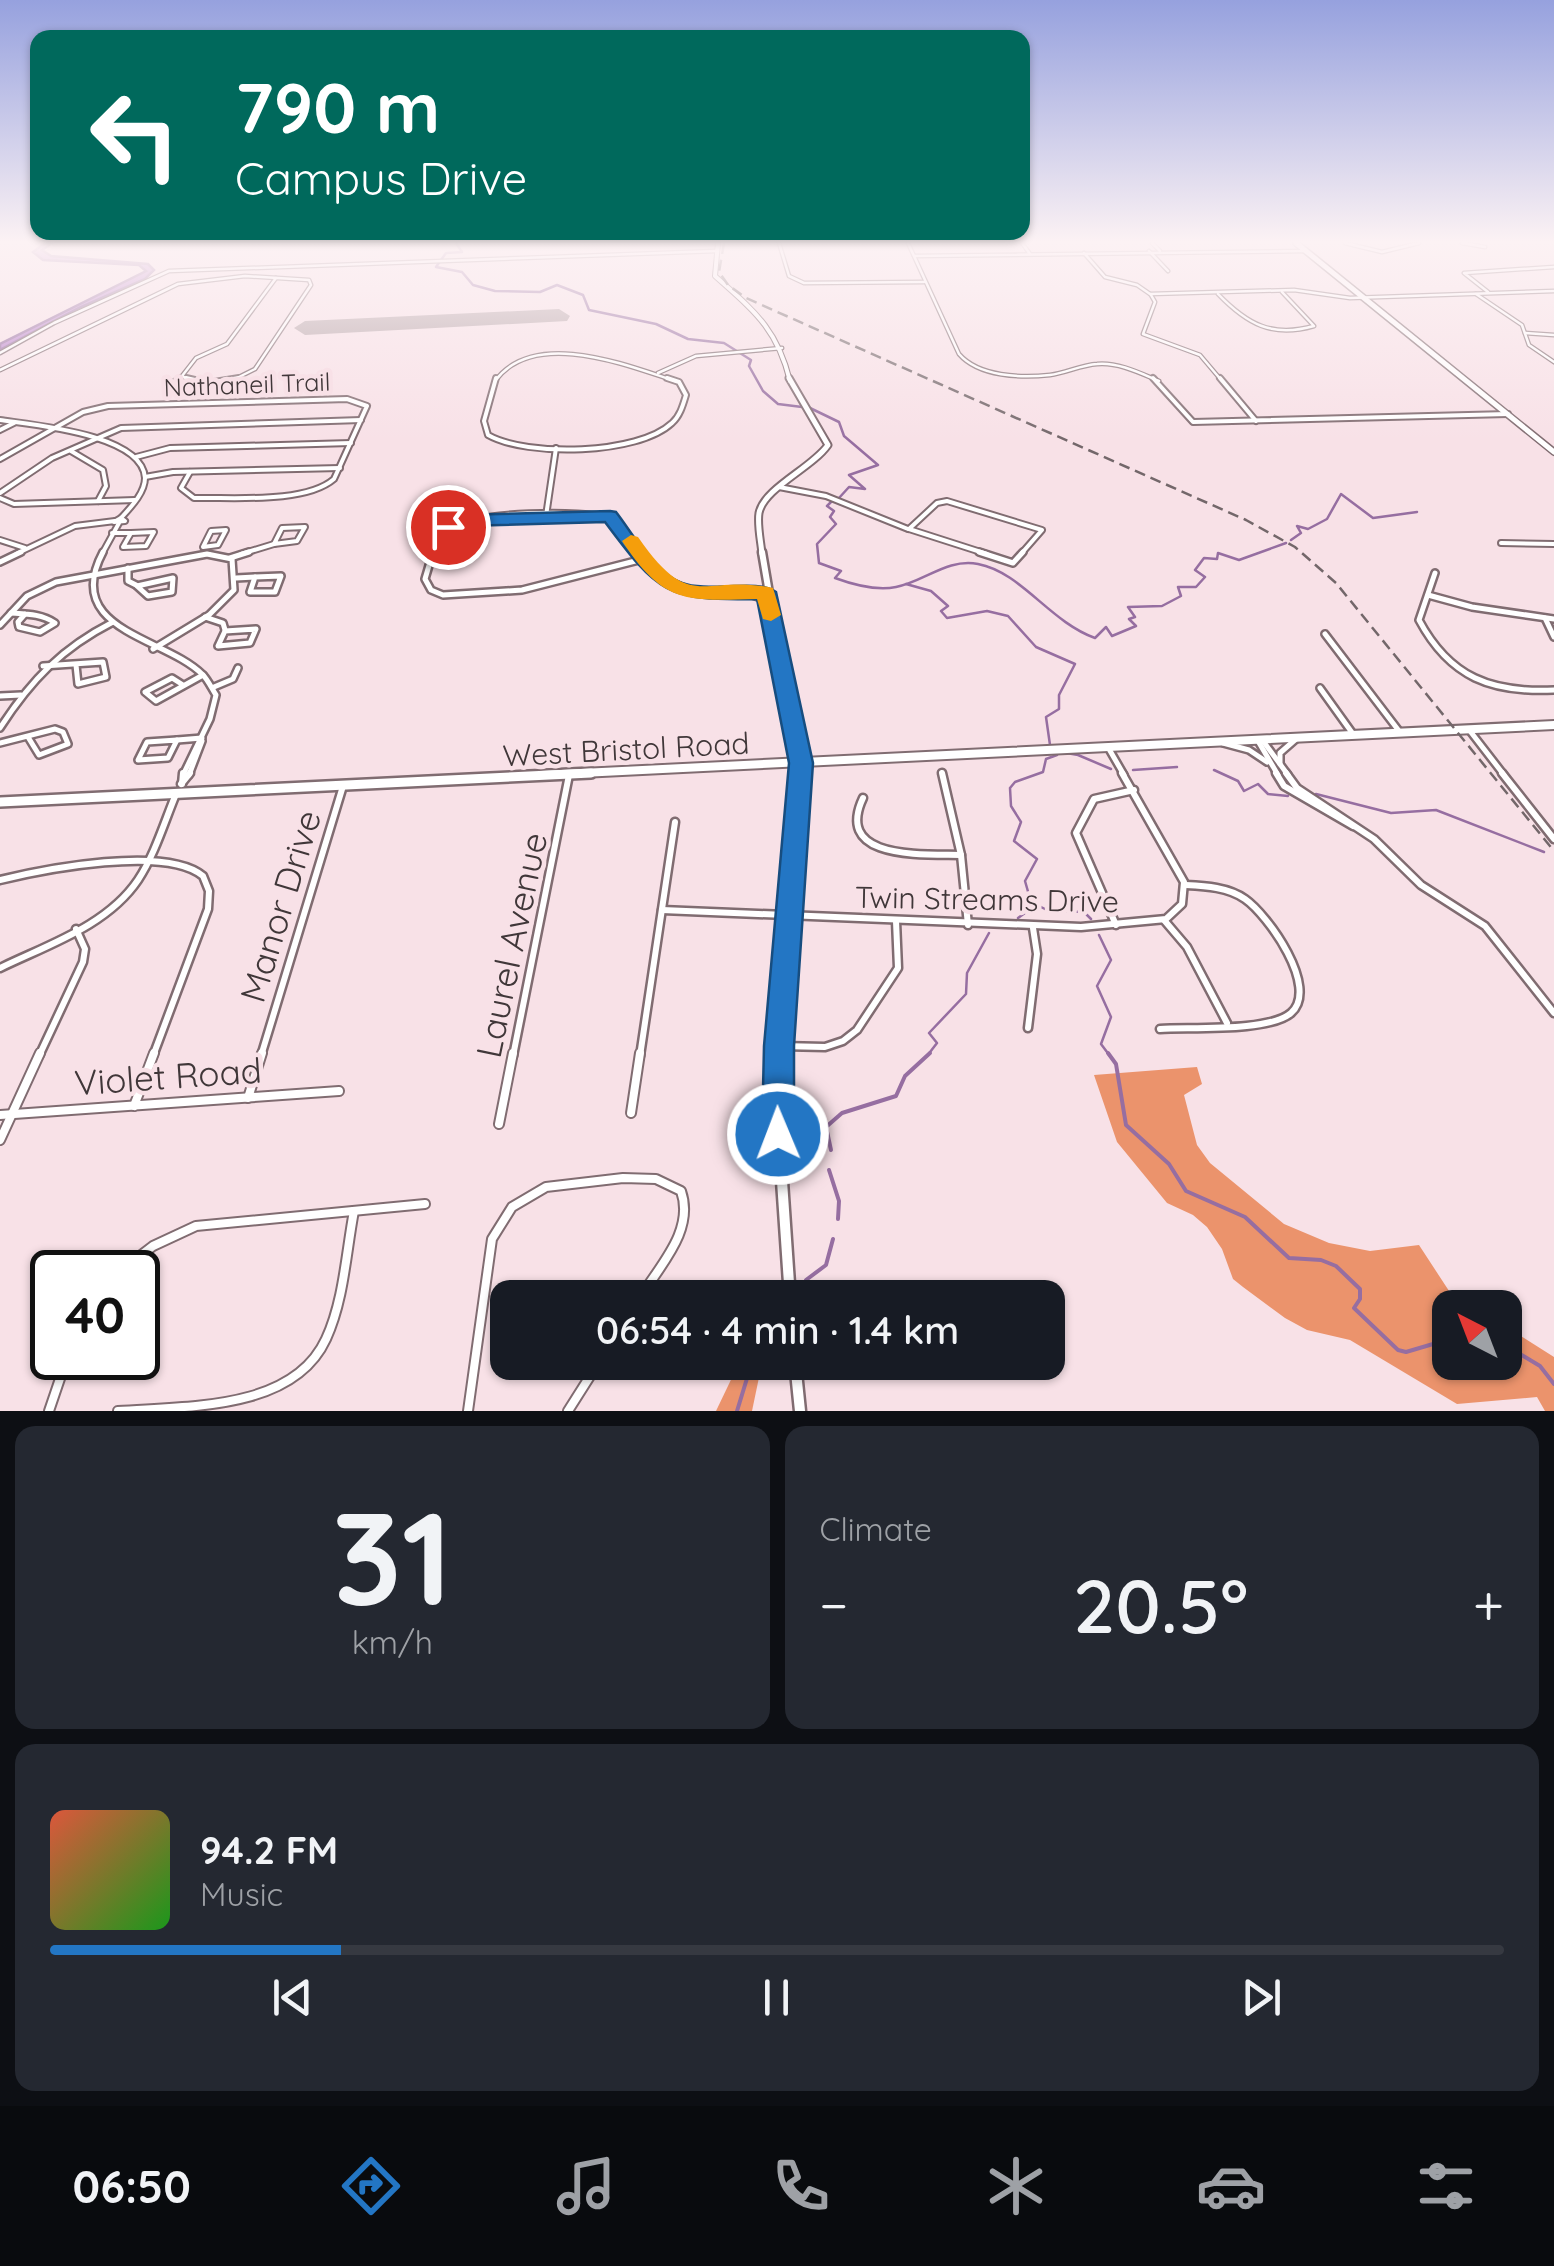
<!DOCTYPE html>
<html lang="en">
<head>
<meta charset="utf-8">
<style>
	body { margin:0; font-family:Quicksand,sans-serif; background:#242831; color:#f1f3f6; height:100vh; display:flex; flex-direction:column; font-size:38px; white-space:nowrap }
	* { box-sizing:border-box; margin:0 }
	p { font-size:32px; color:#9ea1a6 }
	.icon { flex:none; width:55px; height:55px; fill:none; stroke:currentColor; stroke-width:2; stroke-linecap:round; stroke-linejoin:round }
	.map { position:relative; height:1411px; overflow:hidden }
	.side { display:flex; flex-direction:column; gap:15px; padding:15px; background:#0d0f14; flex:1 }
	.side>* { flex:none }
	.hud { position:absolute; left:30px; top:30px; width:1000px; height:210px; border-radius:20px; box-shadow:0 2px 8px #0004; background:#00695c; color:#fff; overflow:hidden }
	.needle { width:65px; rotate:318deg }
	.tools { position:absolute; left:1432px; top:1290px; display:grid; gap:20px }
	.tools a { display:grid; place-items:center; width:90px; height:90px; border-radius:20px; background:#171b24; box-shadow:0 2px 8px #0004; font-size:50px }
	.speed { position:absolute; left:30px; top:1250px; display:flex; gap:20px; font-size:50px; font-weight:700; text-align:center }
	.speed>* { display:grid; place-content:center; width:130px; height:130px; border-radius:50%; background:#171b24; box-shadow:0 2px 8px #0004; line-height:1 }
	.speed .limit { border:5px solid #111; border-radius:15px; background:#fff; color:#111 }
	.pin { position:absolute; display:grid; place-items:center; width:85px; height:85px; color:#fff; margin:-42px; border:5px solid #fff; border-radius:50%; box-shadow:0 2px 10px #0007 }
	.me { position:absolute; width:110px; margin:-55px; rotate:359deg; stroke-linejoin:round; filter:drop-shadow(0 0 8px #0008) }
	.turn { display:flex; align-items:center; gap:35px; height:210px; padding:0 40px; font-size:45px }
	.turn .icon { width:130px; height:130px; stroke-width:2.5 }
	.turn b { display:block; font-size:70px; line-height:85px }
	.big { font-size:75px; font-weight:600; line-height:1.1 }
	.side .tile { flex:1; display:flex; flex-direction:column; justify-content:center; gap:15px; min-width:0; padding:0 35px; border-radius:20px; background:#242831 }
	.side .dial { align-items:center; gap:0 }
	.dial b { font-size:130px; line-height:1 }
	.song { display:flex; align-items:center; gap:30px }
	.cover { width:120px; height:120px; border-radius:15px; background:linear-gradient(135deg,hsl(10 70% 55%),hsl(120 70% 35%)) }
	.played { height:10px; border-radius:5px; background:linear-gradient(90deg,#2376c4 20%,#363941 20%) }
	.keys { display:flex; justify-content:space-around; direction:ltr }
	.heat { display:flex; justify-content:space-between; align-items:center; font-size:55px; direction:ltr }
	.side .tiles { flex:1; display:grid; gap:15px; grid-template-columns:1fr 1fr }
	.tile:last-child { grid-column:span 2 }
	.trip { position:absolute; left:490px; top:1280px; width:575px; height:100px; border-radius:20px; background:#171b24; box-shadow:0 2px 8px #0004; font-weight:600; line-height:100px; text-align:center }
	.dock { display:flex; height:160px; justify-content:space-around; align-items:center; background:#090b0e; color:#9ea1a6 }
	.dock .icon { width:70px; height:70px }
	.dock .active { color:#2376c4 }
	.dock b { font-size:45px; color:#f1f3f6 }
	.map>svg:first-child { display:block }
</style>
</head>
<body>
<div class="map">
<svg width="1554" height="1411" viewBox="0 0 1554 1411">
	<rect width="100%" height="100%" fill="#f8e1e7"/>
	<g fill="#eb936c">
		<path d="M1197,1067L1202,1084L1184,1095L1197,1145L1210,1163L1284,1224L1329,1243L1370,1251L1419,1245L1451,1294L1474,1307L1450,1308V1362H1505V1326L1554,1357V1411H1545L1537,1397L1457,1404L1350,1340L1307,1330L1285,1318L1243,1287L1233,1279L1222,1249L1207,1227L1193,1215L1167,1203L1117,1142L1094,1075Z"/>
		<path d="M739,1363H762L752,1411H716Z"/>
	</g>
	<path fill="#bb85ce" stroke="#966ea1" stroke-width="2.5" d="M45,243H52L42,250L51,256L148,264L154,270L145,279L79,308L0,350V344L146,271L139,265L43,260L33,252Z"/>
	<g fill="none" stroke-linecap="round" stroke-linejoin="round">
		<g stroke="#966ea1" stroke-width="2.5">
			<path d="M456,243L462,252L446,253L436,267L462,272L473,285L495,291L540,292L557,285L583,295L589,310L656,324L688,339L724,343L751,360L749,366L763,391L778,404L810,408L839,422L844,436L878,465L849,475L865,489L849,487L839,498"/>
			<path d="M832,501L827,506L834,511L830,517L836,524L817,544L819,563L841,571L835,578C854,585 876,591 896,587C924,582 947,558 978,564C1021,572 1050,622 1095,638L1106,627L1112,636L1136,626L1129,619L1135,617L1128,607L1162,606L1181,596L1178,587H1196L1205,577L1195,570L1204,558L1217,559L1218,553L1239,560L1286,543"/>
			<path d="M1291,540L1301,533L1297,526L1308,529L1327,519L1341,494L1373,518L1417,512"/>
			<path d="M906,584L931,591L948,606L941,611L947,618L987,611L1008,616L1036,647L1075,664L1059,695V709L1046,717L1050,745"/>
			<path d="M1055,751L1078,755L1111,769"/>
			<path d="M1057,755L1046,759L1043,772L1015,782L1010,788L1011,806L1021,822L1014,841L1037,859L1025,881L1031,902L1047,910L1084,912L1091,919"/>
			<path d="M1133,770L1177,767"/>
			<path d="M1214,770L1238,781L1244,791L1258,784L1268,794L1288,796"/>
			<path d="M1316,794L1391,813L1436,810L1544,852"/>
			<path d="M1018,918L1036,905"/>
			<path d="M1099,935L1111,960L1097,986L1111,1017L1101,1044L1110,1056"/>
			<path d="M927,1056L937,1043L929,1033L966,994L967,973L989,933"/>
		</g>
		<g stroke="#966ea1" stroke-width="4">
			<path d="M1108,1053L1116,1064L1126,1125L1169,1164L1186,1191L1245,1217L1289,1258L1321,1260L1336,1266L1360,1289V1299L1354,1308L1398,1350L1406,1352L1450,1339"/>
			<path d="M831,1150L826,1127L842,1113L896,1096L905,1076L930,1053"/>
			<path d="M829,1170L839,1201L838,1219"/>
			<path d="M806,1280L826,1265L833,1239"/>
			<path d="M1505,1345L1540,1366L1554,1384"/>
			<path d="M737,1411L752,1362"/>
		</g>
		<path fill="#b6a4a8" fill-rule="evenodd" d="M559,309L570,316L567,321L305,335L294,328L305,321Z"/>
		<defs>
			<g id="minor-far4">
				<path d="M779,243L789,276L804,283L924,282"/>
				<path d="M908,243L959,354C979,377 1021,378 1050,375C1066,373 1081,365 1097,364C1118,362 1140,373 1159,381"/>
				<path d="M1022,243L1030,254"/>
				<path d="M1152,243L1160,251"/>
				<path d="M1345,243L1382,252L1419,243"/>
				<path d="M1462,243L1485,247"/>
				<path d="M1149,251L1168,271"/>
				<path d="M1084,253L1105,277L1137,285L1150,294"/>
				<path d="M914,256L1306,251"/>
				<path d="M1488,292L1464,273L1554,267"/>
				<path d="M1150,294L1294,290L1350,298L1554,291"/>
				<path d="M1218,294C1247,324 1272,338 1314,326L1282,292"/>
				<path d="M1476,294L1522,325L1529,345L1554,362"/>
				<path d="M1151,295L1155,302L1143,334L1200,355L1222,381"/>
				<path d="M1525,333L1554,335"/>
				<path d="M0,353L54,323L169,271L716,251"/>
				<path d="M0,370L178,284L245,276L309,280L311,285L255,369L231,381"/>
				<path d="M658,373L696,356L782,348"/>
				<path d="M177,381L183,377"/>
				<path d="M192,381L182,376L196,358L227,344L276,278"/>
				<path d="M495,381C534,328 626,365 675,381"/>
			</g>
			<g id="minor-far3">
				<path d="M181,378L173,383L188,382"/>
				<path d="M186,378L208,383L239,378"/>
				<path d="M496,378L484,421L488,435C527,457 638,455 672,423C680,416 683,405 686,395L679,382L667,378"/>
				<path d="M1153,378L1193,422L1508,414"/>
				<path d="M1220,378L1256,421"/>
				<path d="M0,420C33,425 143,434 145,478C145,493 130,508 121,518"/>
				<path d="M0,430L14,423"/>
				<path d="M71,451L103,470L106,486L98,501"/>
				<path d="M136,457L170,448L351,443"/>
				<path d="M0,459L83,412L108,406L347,399L367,406L334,479C305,504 232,497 194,498L181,488L190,472"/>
				<path d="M145,477L173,472L340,468"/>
				<path d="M779,487L826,496L908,529"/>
				<path d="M0,493L52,458L121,428L361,420"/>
				<path d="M0,498L14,504L135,500"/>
				<path d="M546,516L556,448"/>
				<path d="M121,518L125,521L114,522Z"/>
				<path d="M305,527L297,541L274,544L282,528Z"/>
				<path d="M226,530L218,545L203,547L211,531Z"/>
				<path d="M154,532L146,546L123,547L131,533Z"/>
				<path d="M112,533H131"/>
				<path d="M0,540L25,548"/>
				<path d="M1501,543L1554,544"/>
				<path d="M16,554L75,526L115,521"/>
				<path d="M102,554L119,523"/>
				<path d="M205,554H209"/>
				<path d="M241,554L274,544"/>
				<path d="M432,554C435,544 438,534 448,528C476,511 581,509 613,518L641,554"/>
				<path d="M987,554L909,529L937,503L947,501L1042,530L1021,554"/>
			</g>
			<g id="minor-far2">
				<path d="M103,552C61,631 166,637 203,675C208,680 212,689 216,695L210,719L183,775"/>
				<path d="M433,552L425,579L431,590L443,595L522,590L643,559"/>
				<path d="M639,552C675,600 711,596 766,592"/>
				<path d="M979,552L1013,563L1023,552"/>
				<path d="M230,558L249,552"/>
				<path d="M0,562L21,552"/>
				<path d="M128,568V581L136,585"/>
				<path d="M1435,573L1419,620C1450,678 1492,693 1554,690"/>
				<path d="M281,576L275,592H250L255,577Z"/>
				<path d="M173,578L172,592L148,596L137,586Z"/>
				<path d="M236,578L255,577"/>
				<path d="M1428,595L1472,607L1554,619"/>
				<path d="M11,613C27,614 42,614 55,623L40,632L19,627L18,622L25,614"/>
				<path d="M205,617L223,623L225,630"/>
				<path d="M1545,618L1554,637"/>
				<path d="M0,625L27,596L56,582L207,554L232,559L234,590L209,615L153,649"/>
				<path d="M256,629L250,643L218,646L225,631Z"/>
				<path d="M1325,634L1399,731"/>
				<path d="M43,666L103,662L106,677L78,684L76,665"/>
				<path d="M183,685L172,678L145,692L156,701L203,675"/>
				<path d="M214,687L233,679L238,668"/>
				<path d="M1320,688L1353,734"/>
				<path d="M0,696L21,695"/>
				<path d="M0,728C31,680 62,648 113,622"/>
				<path d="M1470,731L1504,775"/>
				<path d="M177,740L168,758L138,760L147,742Z"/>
				<path d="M177,740L202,738"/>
				<path d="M1258,741L1278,775"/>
				<path d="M1263,741L1288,775"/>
				<path d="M0,743L55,729L63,732L68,744L39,755L28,737"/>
				<path d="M1223,743L1249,750L1267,762"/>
				<path d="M1109,749L1124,775"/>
				<path d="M1280,764V753L1296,739"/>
				<path d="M189,775L202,741"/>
			</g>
			<g id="minor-far1">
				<path d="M942,773L961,855L968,925"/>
				<path d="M1276,773L1284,786L1353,826"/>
				<path d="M1286,773L1297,788L1374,839L1421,885L1485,926L1554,1013"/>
				<path d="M1502,773L1554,839"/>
				<path d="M181,784L190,773"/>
				<path d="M182,784L183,773"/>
				<path d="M863,798C834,860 921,854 961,855"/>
				<path d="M0,880C45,869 166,845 203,876L209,891L208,909L153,1056"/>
				<path d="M662,910L1081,927L1166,919L1182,904L1184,882L1122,773"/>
				<path d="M1164,920L1187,947L1227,1023"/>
				<path d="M1116,925L1076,833L1094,799L1134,790"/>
				<path d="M0,968C47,945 107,926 138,880C155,854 164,823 176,794"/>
				<path d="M1028,1028L1037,954L1033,928"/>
				<path d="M1160,1029C1190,1027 1269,1032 1291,1013C1320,988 1268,915 1245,899C1228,887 1205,886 1185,885"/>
				<path d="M781,1046L825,1047L843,1041L857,1030L898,968L896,921"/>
				<path d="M39,1056L83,962L85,949L76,929"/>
				<path d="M261,1056L343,786"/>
				<path d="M513,1056L569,775"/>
				<path d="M640,1056L675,822"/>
			</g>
			<g id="minor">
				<path d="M248,1098L262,1053"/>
				<path d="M134,1106L154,1053"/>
				<path d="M631,1113L640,1053"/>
				<path d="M0,1115L339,1091"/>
				<path d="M499,1124L513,1053"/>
				<path d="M0,1140L40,1053"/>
				<path d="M119,1272L153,1246L196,1226L425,1204"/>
				<path d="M49,1411L67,1358"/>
				<path d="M118,1411C186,1406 293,1411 326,1339C344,1300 346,1253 354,1211"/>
				<path d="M468,1411L492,1239L512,1207L546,1187L623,1178L656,1179L681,1191C695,1231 659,1266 640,1298"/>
				<path d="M568,1411L599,1362"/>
			</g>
			<path id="tertiary-far4" d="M718,243L715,276C754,311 777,328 790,381"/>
			<path id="tertiary-far3" d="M762,554C761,542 757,525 759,513C764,488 812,468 828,445L789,378"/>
			<g id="tertiary-far2">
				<path d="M762,552L800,775"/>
				<path d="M748,593L766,599"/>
			</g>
			<path id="tertiary-far1" d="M779,1056L800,773"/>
			<g id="tertiary">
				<path d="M779,1053L776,1093L790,1298"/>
				<path d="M795,1362L800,1411"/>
			</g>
			<path id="secondary-far2" d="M1296,243L1554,452"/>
			<path id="secondary-far1" d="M541,775L1554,725"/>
			<path id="secondary" d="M0,802L591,773"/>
		</defs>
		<use href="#minor-far4" stroke="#806c71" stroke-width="5"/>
		<use href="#minor-far3" stroke="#806c71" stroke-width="8"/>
		<use href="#minor-far2" stroke="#806c71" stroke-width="10"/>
		<use href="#minor-far1" stroke="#806c71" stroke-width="11"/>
		<use href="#minor" stroke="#806c71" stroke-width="12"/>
		<use href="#tertiary-far4" stroke="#806c71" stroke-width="6"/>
		<use href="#tertiary-far3" stroke="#806c71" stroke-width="9"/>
		<use href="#tertiary-far2" stroke="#806c71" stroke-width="11"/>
		<use href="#tertiary-far1" stroke="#806c71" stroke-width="12"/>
		<use href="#tertiary" stroke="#806c71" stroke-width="15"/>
		<use href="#secondary-far2" stroke="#806c71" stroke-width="8"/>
		<use href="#secondary-far1" stroke="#806c71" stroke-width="12"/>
		<use href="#secondary" stroke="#806c71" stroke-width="14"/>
		<use href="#minor-far4" stroke="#fff" stroke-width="2.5"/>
		<use href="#minor-far3" stroke="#fff" stroke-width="4"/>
		<use href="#minor-far2" stroke="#fff" stroke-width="5"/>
		<use href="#minor-far1" stroke="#fff" stroke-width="6"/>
		<use href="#minor" stroke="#fff" stroke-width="8"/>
		<use href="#tertiary-far4" stroke="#fff" stroke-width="4"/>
		<use href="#tertiary-far3" stroke="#fff" stroke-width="5"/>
		<use href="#tertiary-far2" stroke="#fff" stroke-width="6"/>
		<use href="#tertiary-far1" stroke="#fff" stroke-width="8"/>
		<use href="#tertiary" stroke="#fff" stroke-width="10"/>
		<use href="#secondary-far2" stroke="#fff" stroke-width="5"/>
		<use href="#secondary-far1" stroke="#fff" stroke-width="8"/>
		<use href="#secondary" stroke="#fff" stroke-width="9"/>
		<path stroke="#73676a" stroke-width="2.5" stroke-dasharray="11 6" stroke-linecap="butt" d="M724,243L719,272L728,285L746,298L1246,520L1295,547L1336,583L1554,851"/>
	</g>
	<linearGradient id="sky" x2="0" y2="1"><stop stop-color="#96a1de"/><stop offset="0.55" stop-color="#fcf2f4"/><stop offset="1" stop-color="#fcf2f4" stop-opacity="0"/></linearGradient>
	<rect width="1554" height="440" fill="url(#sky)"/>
	<path fill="#2376c4" stroke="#174d7f" stroke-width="2.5" d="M610,511L616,512C634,535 653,572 682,583C708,593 758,578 776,592L813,763L794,1046V1134L790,1144L778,1149L766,1144L762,1134L764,1046L789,763L757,599C666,601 658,593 605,522L464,526L448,532L439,527L461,515Z"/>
	<path fill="#f59e0b" d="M631,535L638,537C692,615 702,573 773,588L781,615L771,621L763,619L757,599C685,601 664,604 622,541Z"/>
	<g text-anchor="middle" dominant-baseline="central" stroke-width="9" stroke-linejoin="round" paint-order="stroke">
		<g font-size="25" fill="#403739" stroke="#f8e1e7">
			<text transform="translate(247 384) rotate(-2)">Nathaneil Trail</text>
		</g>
		<g font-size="30" fill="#403739" stroke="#f8e1e7">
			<text transform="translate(626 749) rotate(-3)">West Bristol Road</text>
			<text transform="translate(987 899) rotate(1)">Twin Streams Drive</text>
		</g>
		<g font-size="35" fill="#403739" stroke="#f8e1e7">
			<text transform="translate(280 906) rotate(-73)">Manor Drive</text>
			<text transform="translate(511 945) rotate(-78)">Laurel Avenue</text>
			<text transform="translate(168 1076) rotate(-4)">Violet Road</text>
		</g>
	</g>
</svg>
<div class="tools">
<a><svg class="needle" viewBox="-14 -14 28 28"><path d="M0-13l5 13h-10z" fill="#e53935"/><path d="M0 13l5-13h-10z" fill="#9ea1a6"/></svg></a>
</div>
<div class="speed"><div class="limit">40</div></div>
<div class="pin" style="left:448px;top:527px;background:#d93025"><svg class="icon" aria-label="arrive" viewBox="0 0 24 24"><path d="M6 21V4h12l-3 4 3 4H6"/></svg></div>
<svg class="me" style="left:778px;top:1134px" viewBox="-20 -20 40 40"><circle r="17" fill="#2376c4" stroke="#fff" stroke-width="3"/><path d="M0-11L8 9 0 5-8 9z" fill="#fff"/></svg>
<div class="trip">06:54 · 4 min · 1.4 km</div>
<div class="hud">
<div class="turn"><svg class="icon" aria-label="left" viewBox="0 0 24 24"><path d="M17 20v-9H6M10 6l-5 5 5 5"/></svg><div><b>790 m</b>Campus Drive</div></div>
</div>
</div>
<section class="side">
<div class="tiles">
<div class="tile dial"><b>31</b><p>km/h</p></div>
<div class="tile"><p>Climate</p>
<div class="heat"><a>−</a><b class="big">20.5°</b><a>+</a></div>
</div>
<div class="tile">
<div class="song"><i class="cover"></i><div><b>94.2 FM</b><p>Music</p></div></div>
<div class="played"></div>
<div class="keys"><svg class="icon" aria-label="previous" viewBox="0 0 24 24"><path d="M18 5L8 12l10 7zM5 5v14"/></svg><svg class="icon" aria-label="pause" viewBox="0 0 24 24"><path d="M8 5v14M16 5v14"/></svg><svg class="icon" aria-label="next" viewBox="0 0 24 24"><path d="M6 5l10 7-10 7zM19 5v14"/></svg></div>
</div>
</div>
</section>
<nav class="dock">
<b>06:50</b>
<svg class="icon active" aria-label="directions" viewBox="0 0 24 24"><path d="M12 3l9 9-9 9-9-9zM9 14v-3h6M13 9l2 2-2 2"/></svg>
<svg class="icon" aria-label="music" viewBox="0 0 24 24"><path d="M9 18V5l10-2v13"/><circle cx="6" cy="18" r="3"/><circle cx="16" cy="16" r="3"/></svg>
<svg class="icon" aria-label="phone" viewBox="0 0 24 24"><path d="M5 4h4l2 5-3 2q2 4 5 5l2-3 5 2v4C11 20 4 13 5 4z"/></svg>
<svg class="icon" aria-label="climate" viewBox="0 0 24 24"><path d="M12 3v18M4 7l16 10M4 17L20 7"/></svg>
<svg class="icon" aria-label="car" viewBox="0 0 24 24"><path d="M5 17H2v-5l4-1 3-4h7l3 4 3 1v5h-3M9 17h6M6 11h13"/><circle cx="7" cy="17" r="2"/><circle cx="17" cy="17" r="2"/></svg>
<svg class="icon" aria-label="filters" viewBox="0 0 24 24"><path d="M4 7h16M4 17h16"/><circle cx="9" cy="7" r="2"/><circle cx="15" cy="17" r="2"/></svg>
</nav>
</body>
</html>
